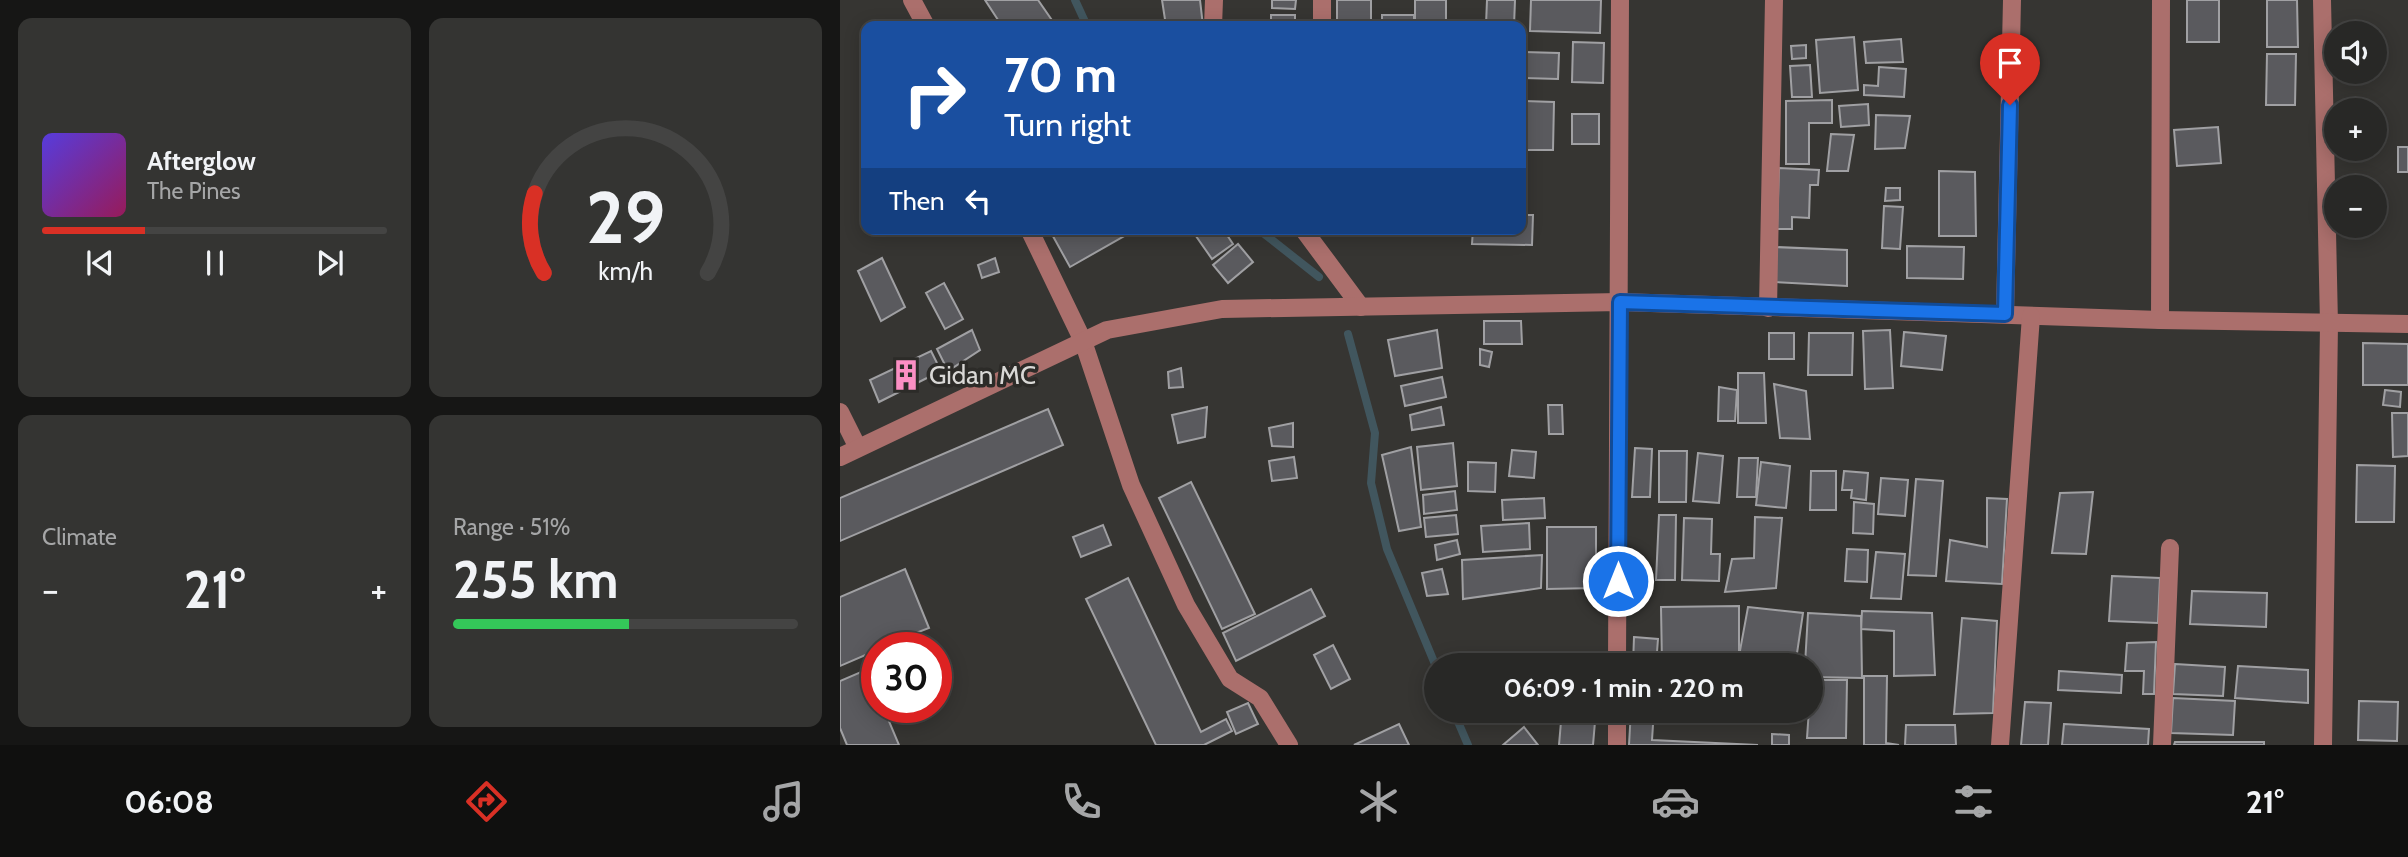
<!DOCTYPE html>
<html lang="en">
<head>
<meta charset="utf-8">
<style>
	body { margin:0; font-family:Cabin,sans-serif; background:#343432; color:#f1f3f6; height:100vh; display:flex; flex-direction:column; font-size:26px; white-space:nowrap }
	* { box-sizing:border-box; margin:0 }
	p { font-size:23px; color:#a5a6a7 }
	.icon { flex:none; width:38px; height:38px; fill:none; stroke:currentColor; stroke-width:2; stroke-linecap:round; stroke-linejoin:round }
	.map { position:relative; flex:1; overflow:hidden }
	.drawer { display:flex; flex-direction:column; gap:18px; padding:18px; background:#161615; width:840px }
	.drawer>* { flex:none }
	.top-card { position:absolute; left:21px; top:21px; width:665px; height:214px; border-radius:14px; box-shadow:0 4px 18px #0003,0 0 0 2px #444443; background:#1a4fa0; color:#fff; overflow:hidden }
	.fabs { position:absolute; left:1484px; top:21px; display:grid; gap:14px }
	.fabs a { display:grid; place-items:center; width:63px; height:63px; border-radius:50%; background:#282826; box-shadow:0 4px 18px #0003,0 0 0 2px #444443; font-size:35px }
	.speed { position:absolute; left:21px; top:632px; display:flex; gap:14px; font-size:35px; font-weight:700; text-align:center }
	.speed>* { display:grid; place-content:center; width:91px; height:91px; border-radius:50%; background:#282826; box-shadow:0 4px 18px #0003,0 0 0 2px #444443; line-height:1 }
	.speed .limit { border:10px solid #d22; background:#fff; color:#111 }
	.pin { position:absolute; display:grid; place-items:center; width:60px; height:60px; color:#fff; margin:-72px -30px; border-radius:50% 50% 50% 0; rotate:-45deg; box-shadow:0 0 7px #0007 }
	.pin .icon { rotate:45deg }
	.me { position:absolute; width:77px; margin:-38px; rotate:0deg; stroke-linejoin:round; filter:drop-shadow(0 0 5px #0008) }
	.turn { display:flex; align-items:center; gap:24px; height:147px; padding:0 28px; font-size:32px }
	.turn .icon { width:91px; height:91px; stroke-width:2.5 }
	.turn b { display:block; font-size:49px; line-height:60px }
	.then { display:flex; align-items:center; height:66px; padding:0 28px; background:#0003; gap:14px; font-size:26px }
	.big { font-size:52px; font-weight:700; line-height:1.1 }
	.drawer .widget { flex:1; display:flex; flex-direction:column; justify-content:center; gap:10px; min-width:0; padding:0 24px; border-radius:14px; background:#343432 }
	.drawer .dial { align-items:center; gap:0 }
	.dial svg { height:182px; overflow:visible; fill:none; stroke:#444443; stroke-width:7; stroke-linecap:round; text-anchor:middle }
	.dial text { fill:#f1f3f6; stroke:none }
	.song { display:flex; align-items:center; gap:21px }
	.cover { width:84px; height:84px; border-radius:10px; background:linear-gradient(135deg,hsl(250 70% 55%),hsl(330 70% 35%)) }
	.played { height:7px; border-radius:4px; background:linear-gradient(90deg,#d93025 30%,#444443 30%) }
	.keys { display:flex; justify-content:space-around; direction:ltr }
	.heat { display:flex; justify-content:space-between; align-items:center; font-size:38px; direction:ltr }
	.charge { height:10px; border-radius:5px; background:linear-gradient(90deg,#34c759 51%,#444443 0) }
	.drawer .tiles { flex:1; display:grid; gap:18px; grid-template-columns:repeat(2,1fr) }
	.trip { position:absolute; left:584px; top:653px; width:399px; height:70px; border-radius:35px; background:#282826; box-shadow:0 4px 18px #0003,0 0 0 2px #444443; font-weight:700; line-height:70px; text-align:center }
	.dock { display:flex; height:112px; justify-content:space-around; align-items:center; background:#10100f; color:#a5a6a7 }
	.dock .icon { width:49px; height:49px }
	.dock .selected { color:#d93025 }
	.dock b { font-size:32px; color:#f1f3f6 }
	main { display:flex; flex:1; min-height:0 }
	.map>svg:first-child { display:block }
</style>
</head>
<body>
<main>
<section class="drawer">
<div class="tiles">
<div class="widget">
<div class="song"><i class="cover"></i><div><b>Afterglow</b><p>The Pines</p></div></div>
<div class="played"></div>
<div class="keys"><svg class="icon" aria-label="previous" viewBox="0 0 24 24"><path d="M18 5L8 12l10 7zM5 5v14"/></svg><svg class="icon" aria-label="pause" viewBox="0 0 24 24"><path d="M8 5v14M16 5v14"/></svg><svg class="icon" aria-label="next" viewBox="0 0 24 24"><path d="M6 5l10 7-10 7zM19 5v14"/></svg></div>
</div>
<div class="widget dial"><svg viewBox="0 0 100 80">
<path d="M14 69A42 42 0 1 1 86 69"/>
<path d="M14 69A42 42 0 0 1 10 34" stroke="#d93025"/>
<text x="50" y="56" font-size="32" font-weight="700">29</text>
<text x="50" y="72" font-size="11">km/h</text>
</svg></div>
<div class="widget"><p>Climate</p>
<div class="heat"><a>−</a><b class="big">21°</b><a>+</a></div>
</div>
<div class="widget"><p>Range · 51%</p><b class="big">255 km</b><div class="charge"></div></div>
</div>
</section>
<div class="map">
<svg width="1568" height="745" viewBox="0 0 1568 745">
	<rect width="100%" height="100%" fill="#363532"/>
	<g fill="none" stroke-linecap="round" stroke-linejoin="round">
		<g stroke="#41565e" stroke-width="8">
			<path d="M235,0L247,26"/>
			<path d="M418,229L479,277"/>
			<path d="M508,334L535,433L531,483L547,549L597,669"/>
			<path d="M613,710L628,745"/>
		</g>
	</g>
	<g fill="#5a5a5e" stroke="#a0a0a3" stroke-width="2">
		<path d="M145,0H198L216,26H162Z"/>
		<path d="M322,0H360L363,26H326Z"/>
		<path d="M432,0H456L455,9L432,8Z"/>
		<rect x="497" y="0" width="34" height="26"/>
		<rect x="575" y="0" width="31" height="21"/>
		<path d="M647,0H675L674,26L646,25Z"/>
		<path d="M691,0H761L760,33L690,31Z"/>
		<rect x="1347" y="0" width="32" height="42"/>
		<path d="M1427,0H1457L1458,47H1427Z"/>
		<rect x="431" y="15" width="24" height="11"/>
		<rect x="542" y="15" width="32" height="11"/>
		<path d="M1014,37L1018,90L980,93L976,40Z"/>
		<path d="M1061,39L1063,62L1026,63L1024,42Z"/>
		<path d="M733,42L764,43L763,83L732,82Z"/>
		<path d="M966,45V58L952,59L951,46Z"/>
		<path d="M681,52L719,53L718,79L681,78Z"/>
		<path d="M1427,54H1456L1455,105H1426Z"/>
		<path d="M970,65L972,97H952L950,66Z"/>
		<path d="M1039,67L1066,69L1064,97L1024,95V85L1038,86Z"/>
		<path d="M992,100V123H969V164H946V101Z"/>
		<path d="M681,101L714,102L713,150H681Z"/>
		<path d="M1028,104L1029,125L1001,127L999,106Z"/>
		<rect x="732" y="114" width="27" height="30"/>
		<path d="M1036,115L1070,116L1065,148L1035,149Z"/>
		<path d="M1378,127L1381,163L1337,166L1334,130Z"/>
		<path d="M991,134L1014,135L1008,171H987Z"/>
		<rect x="1558" y="147" width="10" height="25"/>
		<path d="M939,168L979,170L978,185H970L969,218L952,217V229H937Z"/>
		<path d="M1099,171L1135,172L1136,236H1099Z"/>
		<path d="M1046,188H1060V200L1045,201Z"/>
		<path d="M1044,206L1063,207L1060,249L1042,248Z"/>
		<path d="M681,215H693L692,245L632,244L633,229H681Z"/>
		<path d="M209,229H292L293,231L230,267Z"/>
		<path d="M351,229H383L393,244L372,259Z"/>
		<path d="M398,244L413,262L388,283L373,265Z"/>
		<path d="M1067,246L1124,247L1123,279L1067,278Z"/>
		<path d="M935,247L1007,250V286L934,282Z"/>
		<path d="M42,258L65,307L41,321L18,271Z"/>
		<path d="M155,258L159,272L142,278L138,265Z"/>
		<path d="M104,283L123,319L105,329L86,293Z"/>
		<path d="M644,321H681L682,344H644Z"/>
		<path d="M132,330L140,350L108,371L97,349Z"/>
		<path d="M597,330L602,368L555,376L548,340Z"/>
		<path d="M1050,330L1053,388L1025,389L1023,331Z"/>
		<path d="M1064,332L1106,336L1102,370L1061,366Z"/>
		<rect x="929" y="333" width="25" height="26"/>
		<path d="M969,333H1013L1012,375H968Z"/>
		<path d="M1523,343L1568,344V385H1523Z"/>
		<path d="M640,349L652,352L649,367L640,365Z"/>
		<path d="M91,351L101,371L39,402L30,380Z"/>
		<path d="M341,368L343,387L329,388L328,372Z"/>
		<path d="M898,373H924L926,423H898Z"/>
		<path d="M602,377L606,397L565,406L561,386Z"/>
		<path d="M934,384L966,391L970,439L940,438Z"/>
		<path d="M879,387L897,390L895,421H878Z"/>
		<path d="M1545,390L1561,392L1560,407L1543,405Z"/>
		<path d="M708,405H722L723,434H709Z"/>
		<path d="M367,407L365,437L338,443L332,415Z"/>
		<path d="M601,407L604,425L572,430L570,415Z"/>
		<path d="M208,409L223,445L0,541V498Z"/>
		<path d="M1552,413H1568V456L1553,457Z"/>
		<path d="M453,423V447L432,446L429,428Z"/>
		<path d="M613,443L617,486L581,490L577,447Z"/>
		<path d="M571,447L581,527L559,531L542,455Z"/>
		<path d="M795,448L812,449L810,497H792Z"/>
		<path d="M672,450L696,452L694,478L669,476Z"/>
		<path d="M819,451H847L846,502H819Z"/>
		<path d="M858,453L883,456L879,503L853,501Z"/>
		<path d="M454,457L457,478L432,481L429,461Z"/>
		<path d="M899,458H918L916,497H897Z"/>
		<path d="M628,462L656,463L655,492L628,491Z"/>
		<path d="M921,462L950,466L946,508L916,505Z"/>
		<path d="M1517,465L1555,466L1554,522H1516Z"/>
		<path d="M971,471H996V510H970Z"/>
		<path d="M1004,471L1028,473L1026,500L1011,498L1012,490H1002Z"/>
		<path d="M1041,478L1068,480L1065,516L1038,514Z"/>
		<path d="M1076,479L1103,481L1096,576L1068,575Z"/>
		<path d="M351,482L415,614L382,629L319,498Z"/>
		<path d="M615,491L617,510L584,514L583,495Z"/>
		<path d="M1253,492L1246,554L1212,553L1220,493Z"/>
		<path d="M704,498L705,518L663,520L662,500Z"/>
		<path d="M1147,498L1167,499L1162,584L1106,581L1110,540L1147,547Z"/>
		<path d="M1014,502L1034,504L1033,534L1013,533Z"/>
		<path d="M616,515L618,534L586,537L584,518Z"/>
		<path d="M819,515H836L835,580H816Z"/>
		<path d="M915,517L942,518L936,588L885,592L892,559L914,558Z"/>
		<path d="M844,518L872,519L871,554H880L879,581L842,580Z"/>
		<path d="M689,523L690,549L643,552L641,526Z"/>
		<path d="M263,525L271,545L241,557L233,537Z"/>
		<path d="M707,527H756V588L707,589Z"/>
		<path d="M617,540L620,554L597,560L595,545Z"/>
		<path d="M1007,549L1028,550L1027,582L1005,581Z"/>
		<path d="M1036,552L1065,554L1061,599L1031,598Z"/>
		<path d="M702,555L701,588L623,599L622,560Z"/>
		<path d="M65,569L89,628L37,648V650L0,666V597Z"/>
		<path d="M602,569L608,594L587,596L582,573Z"/>
		<path d="M1272,576L1320,578L1318,623L1269,621Z"/>
		<path d="M288,578L361,732L386,719L392,731L364,745H316L246,599Z"/>
		<path d="M471,589L485,616L396,661L383,633Z"/>
		<path d="M1352,591L1427,593L1426,627L1350,624Z"/>
		<path d="M899,606V665H822L821,607Z"/>
		<path d="M908,607L963,613L956,660L899,656Z"/>
		<path d="M1022,611L1092,613L1095,675L1054,676V631L1021,629Z"/>
		<path d="M968,613L1021,616L1022,678L971,677V665H965Z"/>
		<path d="M1122,618L1157,621L1153,713L1114,714Z"/>
		<path d="M794,637L818,639L816,665H793Z"/>
		<path d="M1316,642L1314,694H1303L1304,671H1285L1287,643Z"/>
		<path d="M493,645L510,679L491,689L474,655Z"/>
		<path d="M1335,664L1385,667L1383,696L1333,694Z"/>
		<path d="M1398,666L1468,670V703L1395,698Z"/>
		<path d="M28,669L37,691V707H43L59,745H7L0,728V681Z"/>
		<path d="M1219,671L1282,675L1281,693L1218,690Z"/>
		<path d="M1024,676H1047L1046,743L1059,745H1024Z"/>
		<path d="M971,680H1007L1006,738H967Z"/>
		<path d="M1333,698L1395,701L1393,735L1331,733Z"/>
		<path d="M1519,701L1558,702L1557,741L1518,740Z"/>
		<path d="M1185,702L1211,703L1208,745H1181Z"/>
		<path d="M408,703L418,724L396,734L387,712Z"/>
		<path d="M659,710H701V721H660Z"/>
		<path d="M722,710H756L753,745H719Z"/>
		<path d="M791,710H814L812,740L918,745H789Z"/>
		<rect x="822" y="710" width="77" height="13"/>
		<path d="M559,724L569,745H514Z"/>
		<path d="M1224,724L1309,729L1308,745H1222Z"/>
		<path d="M1066,725H1115L1116,745H1065Z"/>
		<path d="M684,727L698,745H663Z"/>
		<path d="M932,734L949,735V745H932Z"/>
		<path d="M1335,742H1424V745H1334Z"/>
	</g>
	<g fill="none" stroke-linecap="round" stroke-linejoin="round">
		<g stroke="#ab6f6c" stroke-width="18">
			<path d="M72,0L86,26"/>
			<path d="M482,0V26"/>
			<path d="M1482,0L1489,324L1483,745"/>
			<path d="M373,26L374,0"/>
			<path d="M189,229L243,341L291,485L346,605L390,679L420,698L449,745"/>
			<path d="M463,229L521,307"/>
			<path d="M928,308L934,0"/>
			<path d="M1165,314L1172,0"/>
			<path d="M1320,320L1321,0"/>
			<path d="M0,412L18,448"/>
			<path d="M0,457L267,330L382,309L780,302L1320,320L1568,324"/>
			<path d="M777,665L780,0"/>
			<path d="M777,745V710"/>
			<path d="M1160,745L1191,316"/>
			<path d="M1322,745L1330,548"/>
		</g>
	</g>
	<g fill="none" stroke-linecap="round" stroke-linejoin="round">
		<defs>
			<path id="route" d="M778,581L780,302L1165,314L1170,105"/>
		</defs>
		<use href="#route" stroke="#114b97" stroke-width="18"/>
		<use href="#route" stroke="#1a73e8" stroke-width="12"/>
	</g>
	<defs>
		<symbol id="building-bare" viewBox="-9 -9 18 18"><path d="M-4-6H4V6H1V3H-1V6H-4ZM-2.5-4.3h1.7v1.8h-1.7ZM.8-4.3h1.7v1.8H.8ZM-2.5-1h1.7V.8h-1.7ZM.8-1h1.7V.8H.8Z" fill="#fb8fc4" stroke="#2c2b28" stroke-width="2.5" paint-order="stroke"/></symbol>
	</defs>
	<g fill-rule="evenodd">
		<use href="#building-bare" x="44" y="353" width="44" height="44"/>
	</g>
	<g text-anchor="middle" dominant-baseline="central" stroke-width="7" stroke-linejoin="round" paint-order="stroke">
		<g font-size="26" fill="#d9d8d6" stroke="#2c2b28" text-anchor="start">
			<text x="89" y="375">Gidan MC</text>
		</g>
	</g>
</svg>
<div class="fabs">
<a><svg class="icon" aria-label="sound" viewBox="0 0 24 24"><path d="M4 9h4l5-4v14l-5-4H4zM17 9q2 3 0 6"/></svg></a>
<a>+</a>
<a>−</a>
</div>
<div class="speed"><div class="limit">30</div></div>
<div class="pin" style="left:1170px;top:105px;background:#d93025"><svg class="icon" aria-label="arrive" viewBox="0 0 24 24"><path d="M6 21V4h12l-3 4 3 4H6"/></svg></div>
<svg class="me" style="left:778px;top:581px" viewBox="-20 -20 40 40"><circle r="17" fill="#1a73e8" stroke="#fff" stroke-width="3"/><path d="M0-11L8 9 0 5-8 9z" fill="#fff"/></svg>
<div class="trip">06:09 · 1 min · 220 m</div>
<div class="top-card">
<div class="turn"><svg class="icon" aria-label="right" viewBox="0 0 24 24"><path d="M7 20v-9h11M14 6l5 5-5 5"/></svg><div><b>70 m</b>Turn right</div></div>
<div class="then">Then<svg class="icon" aria-label="left" viewBox="0 0 24 24"><path d="M17 20v-9H6M10 6l-5 5 5 5"/></svg></div>
</div>
</div>
</main>
<nav class="dock">
<b>06:08</b>
<svg class="icon selected" aria-label="directions" viewBox="0 0 24 24"><path d="M12 3l9 9-9 9-9-9zM9 14v-3h6M13 9l2 2-2 2"/></svg>
<svg class="icon" aria-label="music" viewBox="0 0 24 24"><path d="M9 18V5l10-2v13"/><circle cx="6" cy="18" r="3"/><circle cx="16" cy="16" r="3"/></svg>
<svg class="icon" aria-label="phone" viewBox="0 0 24 24"><path d="M5 4h4l2 5-3 2q2 4 5 5l2-3 5 2v4C11 20 4 13 5 4z"/></svg>
<svg class="icon" aria-label="climate" viewBox="0 0 24 24"><path d="M12 3v18M4 7l16 10M4 17L20 7"/></svg>
<svg class="icon" aria-label="car" viewBox="0 0 24 24"><path d="M5 17H2v-5l4-1 3-4h7l3 4 3 1v5h-3M9 17h6M6 11h13"/><circle cx="7" cy="17" r="2"/><circle cx="17" cy="17" r="2"/></svg>
<svg class="icon" aria-label="filters" viewBox="0 0 24 24"><path d="M4 7h16M4 17h16"/><circle cx="9" cy="7" r="2"/><circle cx="15" cy="17" r="2"/></svg>
<b>21°</b>
</nav>
</body>
</html>
